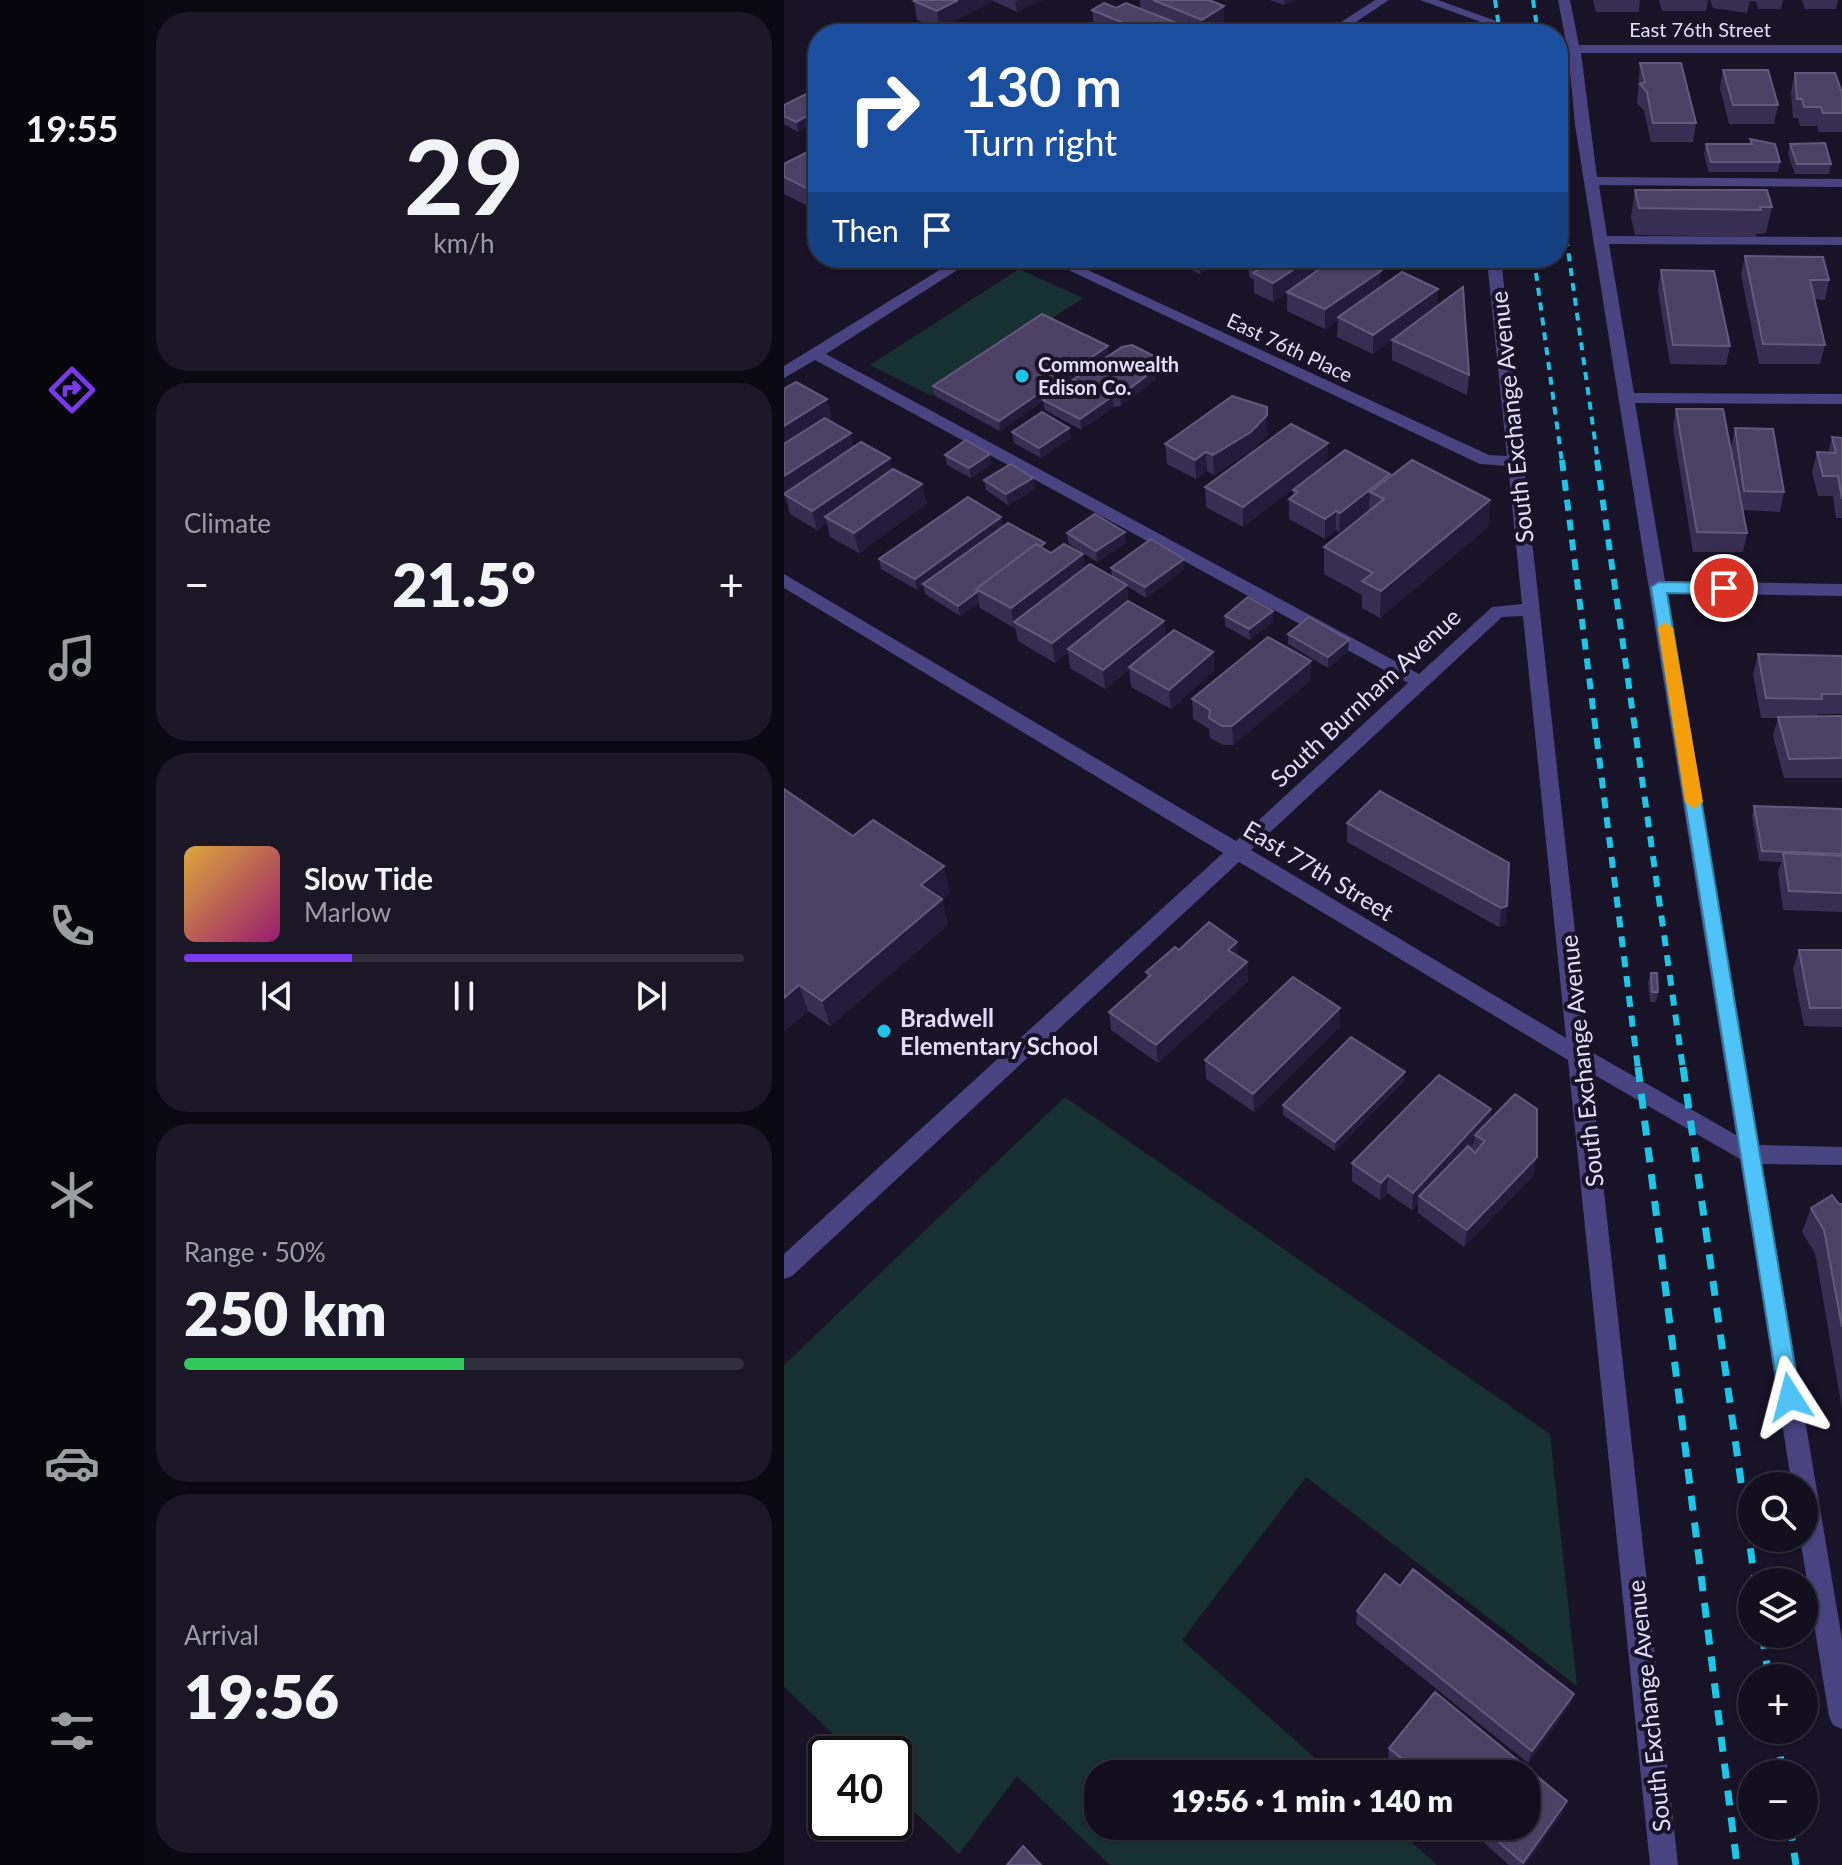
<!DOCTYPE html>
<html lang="en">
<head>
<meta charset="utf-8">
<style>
	body { margin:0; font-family:Lato,sans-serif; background:#1b1726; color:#f1f3f6; height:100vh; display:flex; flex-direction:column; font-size:30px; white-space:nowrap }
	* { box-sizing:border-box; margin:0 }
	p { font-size:26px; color:#9c9ca4 }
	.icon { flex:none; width:44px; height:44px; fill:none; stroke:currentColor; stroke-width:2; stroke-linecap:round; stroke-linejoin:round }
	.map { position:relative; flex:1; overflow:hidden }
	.details { display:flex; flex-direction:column; gap:12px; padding:12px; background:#0a0810; width:640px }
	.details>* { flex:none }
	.guide { position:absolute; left:24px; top:24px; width:760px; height:244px; border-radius:32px; box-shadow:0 2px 6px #0004,0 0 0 2px #312e3b; background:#1a4fa0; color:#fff; overflow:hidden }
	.fabs { position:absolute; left:954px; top:1472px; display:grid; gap:16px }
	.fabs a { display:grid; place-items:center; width:80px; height:80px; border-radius:50%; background:#120e1d; box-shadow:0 2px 6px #0004,0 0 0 2px #312e3b; font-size:40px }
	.speed { position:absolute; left:24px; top:1736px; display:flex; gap:16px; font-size:40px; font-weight:700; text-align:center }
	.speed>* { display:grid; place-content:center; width:104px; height:104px; border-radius:50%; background:#120e1d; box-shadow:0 2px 6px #0004,0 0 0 2px #312e3b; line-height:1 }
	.speed .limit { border:4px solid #111; border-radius:12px; background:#fff; color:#111 }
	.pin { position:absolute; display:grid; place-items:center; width:68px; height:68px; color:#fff; margin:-34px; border:4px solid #fff; border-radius:50%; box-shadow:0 2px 8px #0007 }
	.me { position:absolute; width:88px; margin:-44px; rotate:351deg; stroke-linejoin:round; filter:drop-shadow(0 0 6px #0008) }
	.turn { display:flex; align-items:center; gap:28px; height:168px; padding:0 24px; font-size:36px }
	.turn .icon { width:104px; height:104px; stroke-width:2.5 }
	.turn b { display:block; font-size:56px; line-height:68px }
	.then { display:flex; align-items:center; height:76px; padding:0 24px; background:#0003; gap:16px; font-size:30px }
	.big { font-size:60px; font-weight:800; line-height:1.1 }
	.details .card { flex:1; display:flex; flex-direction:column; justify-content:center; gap:12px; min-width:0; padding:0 28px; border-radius:32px; background:#1b1726 }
	.details .dial { align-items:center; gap:0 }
	.dial b { font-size:104px; line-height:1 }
	.song { display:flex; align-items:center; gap:24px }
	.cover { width:96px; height:96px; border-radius:12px; background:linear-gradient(135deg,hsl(40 70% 55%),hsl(320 70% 35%)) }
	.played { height:8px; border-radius:4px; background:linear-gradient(90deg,#7c3aed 30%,#312e3b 30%) }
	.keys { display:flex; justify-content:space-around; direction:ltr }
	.heat { display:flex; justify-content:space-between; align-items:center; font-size:44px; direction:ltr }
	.charge { height:12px; border-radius:6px; background:linear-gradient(90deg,#34c759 50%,#312e3b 0) }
	.trip { position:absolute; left:300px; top:1760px; width:456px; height:80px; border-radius:32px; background:#120e1d; box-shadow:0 2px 6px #0004,0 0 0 2px #312e3b; font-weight:800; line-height:80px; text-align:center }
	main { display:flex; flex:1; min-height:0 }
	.tab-bar { display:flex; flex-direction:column; width:144px; justify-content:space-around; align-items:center; background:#07060c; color:#9c9ca4 }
	.tab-bar .icon { width:56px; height:56px }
	.tab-bar .current { color:#7c3aed }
	.tab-bar b { font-size:36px; color:#f1f3f6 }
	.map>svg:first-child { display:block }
</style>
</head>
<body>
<main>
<nav class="tab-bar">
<b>19:55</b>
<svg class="icon current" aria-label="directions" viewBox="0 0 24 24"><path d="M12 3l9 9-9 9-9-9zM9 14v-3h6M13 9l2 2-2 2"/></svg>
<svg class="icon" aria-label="music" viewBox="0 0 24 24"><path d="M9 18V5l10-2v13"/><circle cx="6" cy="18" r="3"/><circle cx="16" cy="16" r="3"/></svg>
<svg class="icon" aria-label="phone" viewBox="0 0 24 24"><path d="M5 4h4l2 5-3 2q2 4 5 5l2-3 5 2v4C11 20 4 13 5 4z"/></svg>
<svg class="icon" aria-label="climate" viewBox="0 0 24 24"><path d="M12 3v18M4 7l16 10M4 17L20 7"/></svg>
<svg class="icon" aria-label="car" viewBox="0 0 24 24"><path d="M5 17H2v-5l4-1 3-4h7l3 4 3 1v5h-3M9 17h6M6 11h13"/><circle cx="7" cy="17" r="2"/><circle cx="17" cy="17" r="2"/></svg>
<svg class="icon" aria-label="filters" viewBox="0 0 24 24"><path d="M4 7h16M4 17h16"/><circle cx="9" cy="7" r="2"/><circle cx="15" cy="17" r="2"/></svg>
</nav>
<section class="details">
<div class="card dial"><b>29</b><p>km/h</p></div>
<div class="card"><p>Climate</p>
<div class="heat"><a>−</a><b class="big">21.5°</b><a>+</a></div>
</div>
<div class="card">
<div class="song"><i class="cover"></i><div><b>Slow Tide</b><p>Marlow</p></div></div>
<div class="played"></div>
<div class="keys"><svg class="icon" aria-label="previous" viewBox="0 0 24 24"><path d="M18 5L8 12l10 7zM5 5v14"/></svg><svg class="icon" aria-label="pause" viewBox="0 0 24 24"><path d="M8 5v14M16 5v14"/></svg><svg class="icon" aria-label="next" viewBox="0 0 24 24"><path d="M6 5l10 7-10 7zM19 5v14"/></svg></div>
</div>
<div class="card"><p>Range · 50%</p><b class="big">250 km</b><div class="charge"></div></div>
<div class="card"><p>Arrival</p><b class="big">19:56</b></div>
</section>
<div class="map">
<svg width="1058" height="1865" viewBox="0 0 1058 1865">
	<rect width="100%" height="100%" fill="#181327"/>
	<g fill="#173031">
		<path d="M235,269L299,298L148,396L86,365Z"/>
		<path d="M281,1097L766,1434L793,1686L522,1477L398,1640L549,1774H314V1826H609L653,1865H326L233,1776L175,1854L110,1792V1754H70L0,1687V1365Z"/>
	</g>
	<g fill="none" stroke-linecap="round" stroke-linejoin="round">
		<g fill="#494381" fill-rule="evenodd">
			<path d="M591,0H605L554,34H539Z"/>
			<path d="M636,0H654L748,34H730Z"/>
			<path d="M774,0H786L795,45H1058V53H797L813,177L1058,179V187L815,185L823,236L1058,237V245L825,244L850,393L1058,394V404L851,403L881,581L1058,584V596L883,593L975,1145L1058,1147V1165L978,1164L1058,1639V1729L1049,1725L1045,1716L1016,1538H1020V1486H1008L956,1159L807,1073L894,1865H866L784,1060L455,862L8,1276L0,1279V1254L439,853L0,588V574L452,841L624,683L31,360L0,378V366L175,258H192L42,354L635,674L708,607L738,604L724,466L696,464L259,258H278L705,455L723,456L704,270L679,258H717L804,1050L952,1135L791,125L784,51L774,48V40L782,42ZM739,616L782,1038L467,850L718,617Z"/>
		</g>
		<g stroke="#1dc5e7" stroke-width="4" stroke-dasharray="8 7" stroke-linecap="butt">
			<path d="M711,0L716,34"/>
			<path d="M749,0L754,34"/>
			<path d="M774,179L814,462"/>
			<path d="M750,258L778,462"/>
		</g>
		<g stroke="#1dc5e7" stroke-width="6" stroke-dasharray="11 9" stroke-linecap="butt">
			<path d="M778,460L854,1069"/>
			<path d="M813,460L899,1069"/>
		</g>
		<g stroke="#1dc5e7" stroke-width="7" stroke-dasharray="15 12" stroke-linecap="butt">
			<path d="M854,1067L953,1865"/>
			<path d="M899,1067L971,1582"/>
			<path d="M978,1634L985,1678"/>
			<path d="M992,1730L999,1774"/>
			<path d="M1006,1826L1012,1865"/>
		</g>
	</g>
	<g fill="#382e53">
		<path d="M133,0H258L233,12L209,1L156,29L133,20L130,1Z"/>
		<path d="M356,0H425L440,6V24L426,34H408L404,32V34H324L310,28L308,10L356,8Z"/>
		<path d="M486,0H513L500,5Z"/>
		<path d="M809,0H856L855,12H812Z"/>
		<path d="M875,0H924L922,11H878Z"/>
		<path d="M926,0H999L997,9H974L972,1H966L963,13L929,8Z"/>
		<path d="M1018,0H1054L1052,9H1021Z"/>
		<path d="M856,63L912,123L909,142H867L860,111L853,103Z"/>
		<path d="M939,70L994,105L990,124H945L936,88Z"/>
		<path d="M1011,73L1058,93V132H1035L1033,126H1016L1014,118H1009L1007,92Z"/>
		<path d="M34,88L14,132L0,124V105Z"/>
		<path d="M966,139L996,162L994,172H925L920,154L922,144H966Z"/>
		<path d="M1006,144L1047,164L1045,174H1011L1004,154Z"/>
		<path d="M34,153V211L0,194V164Z"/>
		<path d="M851,190L988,207L982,233L972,234V237L851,235L847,217Z"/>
		<path d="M961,256L1045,280L1041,300L1030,299L1041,345L1036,364H975L957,275Z"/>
		<path d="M382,258H440L416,274Z"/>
		<path d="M464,258H540L597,287L653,306L685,375L683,395L608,360V340L589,354L553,337L554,320L541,329L503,311V293L489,302L470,293V280L465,277Z"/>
		<path d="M877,270L946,346L942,365L886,364L874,290Z"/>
		<path d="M324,356L372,362V379L337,406L330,407L297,430L261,410L259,401L216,431L151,396L149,386Z"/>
		<path d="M0,389L48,418L44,420L70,447L106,458L108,469L138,484L142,504L75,553L46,537L43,523L33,530L6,514L2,498L0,499Z"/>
		<path d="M892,409L947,448L951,428L1000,492L996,512L959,510L963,533L959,552H909L889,428Z"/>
		<path d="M228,432L287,438L257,458L230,443Z"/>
		<path d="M484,434L467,451L430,475L423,471L412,479L383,464L381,444Z"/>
		<path d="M1048,437L1058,438V518H1052L1049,496H1034L1028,472L1033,452L1044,453Z"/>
		<path d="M544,443L543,463L459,527L422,507L421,487Z"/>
		<path d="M161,455L208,464L187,478L163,465Z"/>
		<path d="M606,474V477L706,500L704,527L596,618L578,608V595L540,574V547L585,511V509L555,532L552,530L541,539L505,519V499L509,496V490Z"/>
		<path d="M249,478L251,489L224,505L202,490L200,480Z"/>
		<path d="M217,517L219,527L267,553L299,554L300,568L328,577L327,568L400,559V569L362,598L343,586L344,601L380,621L381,637L429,652L430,671L387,709L347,687L345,670L321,689L286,668L284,652L271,663L234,641L231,627L230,628L196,608L195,603L176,616L141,594L139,585L133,590L97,569L95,559Z"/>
		<path d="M283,533L342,543L313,562L284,543Z"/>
		<path d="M489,611V622L466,640L441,626V616Z"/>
		<path d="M504,634L565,640L564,651L544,668L504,644Z"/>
		<path d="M974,654L1058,656V714H1034L1033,716H1058V778H1000L989,736L994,718H977L969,674Z"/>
		<path d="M527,680L449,745H439L426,738L425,729L409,719L408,699Z"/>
		<path d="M0,789L69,836L166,893L158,899L164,925L46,1026L24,1011L0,1031Z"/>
		<path d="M970,806L1058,809V912L999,910L994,872L997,862L975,861L968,816Z"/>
		<path d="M563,823L723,906L721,925L715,927L563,842Z"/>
		<path d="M395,950L453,956L463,962L464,981L374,1063L327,1030L325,1012L363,978L362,972Z"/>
		<path d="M1015,950H1058V1027L1020,1026L1009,969Z"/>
		<path d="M867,973L874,992L872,1002H866L864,983Z"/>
		<path d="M556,1008V1027L470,1112L422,1079L421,1060Z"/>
		<path d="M620,1081L551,1151L499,1115V1105Z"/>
		<path d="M707,1109L706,1119L750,1175L680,1247L634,1213V1203L628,1210L603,1193L596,1200L568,1181V1163Z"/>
		<path d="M1055,1204H1058V1408L1031,1253L1018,1232L1027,1208Z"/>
		<path d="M616,1586L790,1694L785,1706L744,1763L572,1624L573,1611Z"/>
		<path d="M651,1692L783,1801L779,1812L742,1865H725L681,1826H742V1774H621L604,1760L605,1748Z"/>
	</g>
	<g fill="#231b3a">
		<path d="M174,0H209V1L156,29L153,11Z"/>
		<path d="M236,0H258L233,12L231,2Z"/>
		<path d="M500,0H513L500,5Z"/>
		<path d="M440,6V24L426,34H419L418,20Z"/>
		<path d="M403,27L404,34H395Z"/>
		<path d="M34,110V121L14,132L12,122Z"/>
		<path d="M415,258H440L416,274Z"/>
		<path d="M527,258H540V269L537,268L534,261V273L489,302V283Z"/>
		<path d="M597,271L596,290L554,317V320L541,329V309Z"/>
		<path d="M654,289L653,309L589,354V335Z"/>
		<path d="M324,346V357L216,431L215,421Z"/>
		<path d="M372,362V379L337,406L336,396L366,366Z"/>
		<path d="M329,396L330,407L297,430L296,419Z"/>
		<path d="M43,399L48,418L0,449V426Z"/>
		<path d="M483,415L484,434L467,451L430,475L429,455Z"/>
		<path d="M285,428L287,438L257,458L255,448Z"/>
		<path d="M67,433L71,453L0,494L2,498L0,499V476Z"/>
		<path d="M544,443L543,463L459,527V507Z"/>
		<path d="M422,452L423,471L412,479L411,460Z"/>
		<path d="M206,454L208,464L187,478L185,468Z"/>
		<path d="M106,458L110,477L41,517L43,523L33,530L28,511Z"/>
		<path d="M606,474L605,493L586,492L585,509L555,532L556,513Z"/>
		<path d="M249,478L251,489L224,505L222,494Z"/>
		<path d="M138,484L142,504L75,553L70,533Z"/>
		<path d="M706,500L704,527L596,618L597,591Z"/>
		<path d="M552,511V530L541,539V519Z"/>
		<path d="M217,517L219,527L133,590L131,579Z"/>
		<path d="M341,532L342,543L313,562L312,551Z"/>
		<path d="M299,554L301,574L230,622L231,627L230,628L227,608Z"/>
		<path d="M400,559V569L362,598L361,587Z"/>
		<path d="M343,585L344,605L284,649V652L271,663L268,643Z"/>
		<path d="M193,592L195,603L176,616L174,606Z"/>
		<path d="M489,611V622L466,640L465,629Z"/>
		<path d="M380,621L381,640L345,667V670L321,689L319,670Z"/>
		<path d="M565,640L564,651L544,668V657Z"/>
		<path d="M429,652L430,671L387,709L385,690Z"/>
		<path d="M527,661V680L449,745L448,726Z"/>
		<path d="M160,866L166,893L158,899L164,925L46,1026L38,1001L137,885Z"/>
		<path d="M723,906L721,925L715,927L717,908Z"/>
		<path d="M453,942L454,960L444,950Z"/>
		<path d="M463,962L464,981L374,1063L372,1045Z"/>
		<path d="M15,985L24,1011L0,1031V998Z"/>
		<path d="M556,1008V1027L470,1112L469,1094Z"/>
		<path d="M621,1072L620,1081L551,1151V1142Z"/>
		<path d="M707,1109L705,1127L691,1135L690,1143L639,1198L635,1196L634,1203L628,1210L629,1193Z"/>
		<path d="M753,1157L750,1175L680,1247L683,1230Z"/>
		<path d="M604,1175L603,1193L596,1200L597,1183Z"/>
		<path d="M790,1694L785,1706L744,1763L748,1751Z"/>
		<path d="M783,1801L779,1812L742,1865H739Z"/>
	</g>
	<g fill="#4a4165" stroke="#62597c" stroke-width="2">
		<path d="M133,0H174L153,11L130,1Z"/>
		<path d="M369,0H425L440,6L418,20Z"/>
		<path d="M320,3L332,8L342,3L403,27L395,34H366L308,10Z"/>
		<path d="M856,63H897L912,123H869L863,92L856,84L861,82Z"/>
		<path d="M939,70H984L994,105H949Z"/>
		<path d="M1011,73H1051L1058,93V113H1039L1037,107H1020L1018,99H1013Z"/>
		<path d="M34,88V110L12,122L0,116V105Z"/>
		<path d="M966,139L991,144L996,162H927L922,144H968Z"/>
		<path d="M1041,143L1047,164H1013L1006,144Z"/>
		<path d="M27,150L34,153V194L0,177V164Z"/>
		<path d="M851,190H983L988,207H976L977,210L855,208Z"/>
		<path d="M961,256L1039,257L1045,280H1026L1041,345L979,344Z"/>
		<path d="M464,258H527L489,283L469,273L480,266Z"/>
		<path d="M543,258H569L597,271L541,309L503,292L537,268L534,261Z"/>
		<path d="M877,270L930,271L946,346L889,345Z"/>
		<path d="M618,272L654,289L589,335L554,317Z"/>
		<path d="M679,287L685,375L608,340Z"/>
		<path d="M258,314L324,346L215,421L149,386Z"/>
		<path d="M348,345L370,356L372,362L366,366L371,369L336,396H329L296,419L259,400L338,347Z"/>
		<path d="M12,382L43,399L0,426V389Z"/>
		<path d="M448,396L483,407V415L467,432L429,455L422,452L411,460L381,444Z"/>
		<path d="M892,409H939L963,533L913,532Z"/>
		<path d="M258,412L285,428L255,448L228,432Z"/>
		<path d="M41,418L67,433L0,476V444Z"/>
		<path d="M507,424L544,443L459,507L421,487Z"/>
		<path d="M951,428L989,429L1000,492L960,491Z"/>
		<path d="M1048,437L1058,438V499L1054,476H1039L1033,452L1052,453Z"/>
		<path d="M182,440L206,454L185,468L161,455Z"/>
		<path d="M77,442L106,458L28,511L0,494Z"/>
		<path d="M561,450L606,474L556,513L552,511L541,519L505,499L514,492L509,490Z"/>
		<path d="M628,460L706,500L597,591L578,581L589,573L540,547L600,499L586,492Z"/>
		<path d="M227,464L249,478L222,494L200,480Z"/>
		<path d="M109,469L138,484L70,533L41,517Z"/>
		<path d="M184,497L217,517L131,579L95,559Z"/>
		<path d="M311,514L341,532L312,551L283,533Z"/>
		<path d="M224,523L261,543L256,547L252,544L192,589L193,592L174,606L139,584Z"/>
		<path d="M367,539L400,559L361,587L327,568Z"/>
		<path d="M252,544L267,553L280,544L299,554L227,608L192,589Z"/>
		<path d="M306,564L343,585L268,643L230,622Z"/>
		<path d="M464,597L489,611L465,629L441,616Z"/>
		<path d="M344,601L380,621L319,670L284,649Z"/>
		<path d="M525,617L565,640L544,657L504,634Z"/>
		<path d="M390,630L429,652L385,690L345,667Z"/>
		<path d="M484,637L527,661L448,726H438L425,718L426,710L408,699Z"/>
		<path d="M974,654L1058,656V694H1038V699L982,698Z"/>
		<path d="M1058,716V758L1005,759L994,717Z"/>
		<path d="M0,789L69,836L89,820L160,866L137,885L158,899L38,1001L15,985L0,998Z"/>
		<path d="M596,791L725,863L723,906L717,908L563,823Z"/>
		<path d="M970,806L1058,809V854L978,851Z"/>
		<path d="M999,853L1058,856V893L1005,891Z"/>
		<path d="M425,922L453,942L444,950L463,962L372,1045L325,1012L367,975L362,972L391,947L395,950Z"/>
		<path d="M1015,950H1058V1008H1026Z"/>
		<path d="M867,973H873L874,992H868Z"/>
		<path d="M509,977L556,1008L469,1094L421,1060Z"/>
		<path d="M567,1037L621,1072L551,1142L499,1105Z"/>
		<path d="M655,1075L707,1109L629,1193L604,1175L597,1183L568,1163Z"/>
		<path d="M731,1094L753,1109V1157L683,1230L635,1196L684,1146L691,1153L701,1141L691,1135Z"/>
		<path d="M1048,1195L1055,1204H1058V1327L1040,1230L1027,1208Z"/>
		<path d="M629,1569L790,1694L748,1751L573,1611L601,1574L616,1586Z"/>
		<path d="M651,1692L783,1801L739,1863L696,1826H742V1774H636L605,1748Z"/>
		<path d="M239,1846L257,1865H223Z"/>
	</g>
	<path fill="#4fc3f7" stroke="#337fa1" stroke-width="2" d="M875,582L940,583L947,588L940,594L883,593L1016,1397L1013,1405L1006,1407L998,1405L995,1397L867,587Z"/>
	<path fill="#f59e0b" d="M881,622L889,628L919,802L910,809L901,802L874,628Z"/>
	<g fill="#1dc5e7" stroke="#181327" stroke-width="3">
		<circle cx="238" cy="376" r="8"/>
		<circle cx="100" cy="1031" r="8"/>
	</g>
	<g text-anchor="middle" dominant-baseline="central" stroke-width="8" stroke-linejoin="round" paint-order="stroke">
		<g font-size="20" fill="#e2ddfb" stroke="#181327">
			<text x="916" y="29">East 76th Street</text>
			<text transform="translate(506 347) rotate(25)">East 76th Place</text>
		</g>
		<g font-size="20" font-weight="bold" fill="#e2ddfb" stroke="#181327" text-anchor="start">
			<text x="254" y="364">Commonwealth<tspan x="254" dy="23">Edison Co.</tspan></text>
		</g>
		<g font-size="24" fill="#e2ddfb" stroke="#181327">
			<text transform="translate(727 417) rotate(-96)">South Exchange Avenue</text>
			<text transform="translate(581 697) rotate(-43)">South Burnham Avenue</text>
			<text transform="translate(535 870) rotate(31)">East 77th Street</text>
			<text transform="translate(797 1061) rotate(-96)">South Exchange Avenue</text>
			<text transform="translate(864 1706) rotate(-96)">South Exchange Avenue</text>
		</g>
		<g font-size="24" font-weight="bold" fill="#e2ddfb" stroke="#181327" text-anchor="start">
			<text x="116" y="1017">Bradwell<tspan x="116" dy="28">Elementary School</tspan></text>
		</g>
	</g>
</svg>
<div class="fabs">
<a><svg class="icon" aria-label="search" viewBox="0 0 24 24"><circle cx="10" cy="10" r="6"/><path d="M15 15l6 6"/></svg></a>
<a><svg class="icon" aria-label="layers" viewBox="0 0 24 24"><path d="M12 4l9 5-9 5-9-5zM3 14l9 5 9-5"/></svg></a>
<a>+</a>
<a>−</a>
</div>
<div class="speed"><div class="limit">40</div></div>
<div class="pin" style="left:940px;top:588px;background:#d93025"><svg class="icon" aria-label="arrive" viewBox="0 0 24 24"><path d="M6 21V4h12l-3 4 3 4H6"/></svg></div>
<svg class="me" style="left:1006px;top:1397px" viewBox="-20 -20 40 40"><path d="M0-17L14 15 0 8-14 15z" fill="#4fc3f7" stroke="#fff" stroke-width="4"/></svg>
<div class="trip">19:56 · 1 min · 140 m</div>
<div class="guide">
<div class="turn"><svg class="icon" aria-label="right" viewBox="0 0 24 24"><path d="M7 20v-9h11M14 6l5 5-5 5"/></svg><div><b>130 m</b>Turn right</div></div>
<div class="then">Then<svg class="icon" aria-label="arrive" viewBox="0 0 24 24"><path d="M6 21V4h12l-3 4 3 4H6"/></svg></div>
</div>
</div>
</main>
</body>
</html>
